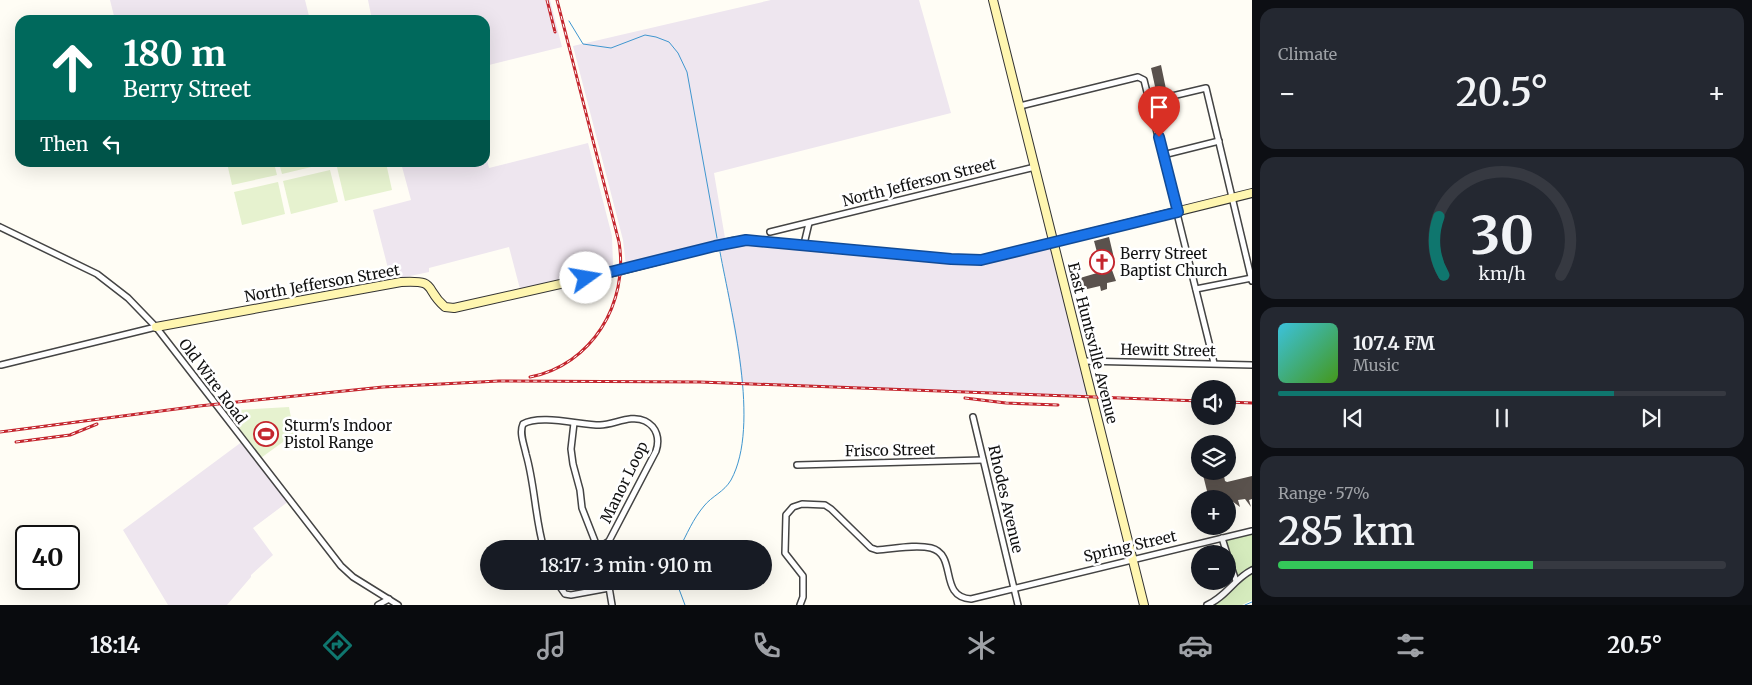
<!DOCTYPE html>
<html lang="en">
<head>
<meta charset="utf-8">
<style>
	body { margin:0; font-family:Merriweather,serif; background:#242831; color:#f1f3f6; height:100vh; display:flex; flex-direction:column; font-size:19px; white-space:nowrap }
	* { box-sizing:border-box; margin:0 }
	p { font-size:16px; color:#9ea1a6 }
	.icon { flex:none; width:28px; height:28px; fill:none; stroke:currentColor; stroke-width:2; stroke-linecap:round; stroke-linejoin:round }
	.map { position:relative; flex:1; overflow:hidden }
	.drawer { display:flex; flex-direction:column; gap:8px; padding:8px; background:#0d0f14; width:500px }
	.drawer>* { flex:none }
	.top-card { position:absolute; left:15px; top:15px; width:475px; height:152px; border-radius:15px; box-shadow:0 5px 20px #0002; background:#00695c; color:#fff; overflow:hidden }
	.fabs { position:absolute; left:1191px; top:380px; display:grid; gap:10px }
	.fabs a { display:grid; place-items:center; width:45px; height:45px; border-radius:50%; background:#171b24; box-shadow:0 5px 20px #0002; font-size:25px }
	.speed { position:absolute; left:15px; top:525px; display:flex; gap:10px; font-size:25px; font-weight:700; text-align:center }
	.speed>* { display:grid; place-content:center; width:65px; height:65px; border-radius:50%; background:#171b24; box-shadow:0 5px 20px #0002; line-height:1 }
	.speed .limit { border:2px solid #111; border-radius:8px; background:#fff; color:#111 }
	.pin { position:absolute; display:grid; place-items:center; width:42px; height:42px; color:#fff; margin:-51px -21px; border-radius:50% 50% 50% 0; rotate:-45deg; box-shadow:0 0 5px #0007 }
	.pin .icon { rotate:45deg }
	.me { position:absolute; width:55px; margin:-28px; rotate:77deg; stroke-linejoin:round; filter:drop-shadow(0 0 4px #0008) }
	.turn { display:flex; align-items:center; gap:18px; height:105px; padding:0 25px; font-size:22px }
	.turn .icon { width:65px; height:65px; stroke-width:2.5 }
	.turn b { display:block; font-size:35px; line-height:42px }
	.then { display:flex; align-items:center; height:48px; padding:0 25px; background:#0003; gap:10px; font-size:19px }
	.big { font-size:38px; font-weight:600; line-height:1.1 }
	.drawer .widget { flex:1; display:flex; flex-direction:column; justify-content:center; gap:8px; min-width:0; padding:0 18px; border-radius:15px; background:#242831 }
	.drawer .dial { align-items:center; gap:0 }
	.dial svg { height:130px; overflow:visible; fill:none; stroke:#363941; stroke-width:7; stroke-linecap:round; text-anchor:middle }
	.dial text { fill:#f1f3f6; stroke:none }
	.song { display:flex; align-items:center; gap:15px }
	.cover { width:60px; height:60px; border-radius:8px; background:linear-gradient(135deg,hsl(190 70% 55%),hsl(100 70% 35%)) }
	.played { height:5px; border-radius:2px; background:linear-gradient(90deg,#0f766e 75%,#363941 75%) }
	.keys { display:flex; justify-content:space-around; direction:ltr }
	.heat { display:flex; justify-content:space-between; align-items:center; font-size:28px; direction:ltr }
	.charge { height:8px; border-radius:4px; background:linear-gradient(90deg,#34c759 57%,#363941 0) }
	.trip { position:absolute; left:480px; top:540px; width:292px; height:50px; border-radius:25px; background:#171b24; box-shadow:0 5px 20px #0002; font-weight:600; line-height:50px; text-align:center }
	.tab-bar { display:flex; height:80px; justify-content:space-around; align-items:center; background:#090b0e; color:#9ea1a6 }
	.tab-bar .icon { width:35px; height:35px }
	.tab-bar .on { color:#0f766e }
	.tab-bar b { font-size:22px; color:#f1f3f6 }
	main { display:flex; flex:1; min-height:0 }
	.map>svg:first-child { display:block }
</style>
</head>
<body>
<main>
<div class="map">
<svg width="1252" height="605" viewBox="0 0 1252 605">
	<rect width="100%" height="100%" fill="#fffdf5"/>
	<g fill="#eee6ef">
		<path d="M110,0H305L310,20H115Z"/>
		<path d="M368,0H550L562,47L485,66V20H372Z"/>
		<path d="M771,0H919L951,113L714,173L725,238L626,266L623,240L573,46Z"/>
		<path d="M588,143L612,236L613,265L520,289L509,247L429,268V272L391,280L373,210L411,200L401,163L485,162V152L489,168Z"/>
		<path d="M731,242L981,260L1054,243L1092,397L742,384L738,352L719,245Z"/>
		<path d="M243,441L289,501L253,528L273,555L251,575V577L227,605H168L123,530Z"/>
	</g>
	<path fill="#d5ebbd" d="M1252,531V600L1242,605H1212L1236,581L1222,538Z"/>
	<g fill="#e6f2cf">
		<path d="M227,163H274L277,175L232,185Z"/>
		<path d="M328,163L282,174L279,163V162Z"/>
		<path d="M336,163H386L392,190L345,201Z"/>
		<path d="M330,170L338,202L291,214L283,181Z"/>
		<path d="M278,182L285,214L242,225L234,192Z"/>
		<path d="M289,407L294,434L258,460L220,411Z"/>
	</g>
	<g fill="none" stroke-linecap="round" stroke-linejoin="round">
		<g stroke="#3f96cf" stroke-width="1">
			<path d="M569,21L583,44L611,48L645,35L656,37L669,42L678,53L687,72L717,238"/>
			<path d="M679,549C687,534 693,519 704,506C712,496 724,492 731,480C761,425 731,312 720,252"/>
			<path d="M676,581L685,605"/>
			<path d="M1245,605L1252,602"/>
		</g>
	</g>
	<g fill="#5a524d">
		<path d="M1161,65L1166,89H1164V92L1159,93V90L1156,91L1151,68Z"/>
		<path d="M1109,237L1114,258L1108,259L1116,281L1107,283V289L1101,291L1100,286L1083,290L1080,278L1097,273L1094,257L1098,256L1094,241Z"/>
		<path d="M1202,471H1209L1210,474L1223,471L1225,481L1227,482L1252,476V499L1249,500L1251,507L1245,499L1238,500L1240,507L1228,498L1209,499Z"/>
	</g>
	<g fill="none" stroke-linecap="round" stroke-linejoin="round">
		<defs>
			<g id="street">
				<path d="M1151,101L1206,88L1252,281"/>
				<path d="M1020,106L1138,77L1144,80L1214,363"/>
				<path d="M1163,155L1219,141"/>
				<path d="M0,227L97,274L128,298L156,327L341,566L353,577L398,605"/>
				<path d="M770,232L1035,167"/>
				<path d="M804,244L809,223"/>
				<path d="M1196,289L1252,278"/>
				<path d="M1083,361L1252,365"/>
				<path d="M1,365L156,327"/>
				<path d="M973,417L1018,605"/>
				<path d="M574,423L571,449L573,464L580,490L582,508L598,549"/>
				<path d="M797,465L983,460"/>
				<path d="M1222,538L1227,554"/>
				<path d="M544,549C535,519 535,485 526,454C524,444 519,433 523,424C540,414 580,425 600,425C614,425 631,414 645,421C657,427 660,439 656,451L609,541L598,548"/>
				<path d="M1228,557L1236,581"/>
				<path d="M556,581L565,594L571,595L609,588"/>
				<path d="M608,581L612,605"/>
				<path d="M378,605L389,599"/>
				<path d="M800,605L803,597V576L785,553L786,515L793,507L802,504L825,505L831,509L871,548L877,550C893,549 915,544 931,548C958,555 938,597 971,599L1252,531"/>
				<path d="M1207,605C1226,597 1234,579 1252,570"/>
			</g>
			<g id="secondary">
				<path d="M993,0L1144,605"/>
				<path d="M156,327L401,282C439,280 423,288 445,307L454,308L622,270L731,242L746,240L951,259L981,260L1252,193"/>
			</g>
		</defs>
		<use href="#street" stroke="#444" stroke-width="8"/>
		<use href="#secondary" stroke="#333" stroke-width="10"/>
		<use href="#street" stroke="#fff" stroke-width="5"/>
		<use href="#secondary" stroke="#fff6b0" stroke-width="8"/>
		<defs>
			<g id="rail">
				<path d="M547,0L555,32"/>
				<path d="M530,377C592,365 629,303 619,242L557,0"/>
				<path d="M965,398L1006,403L1058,405"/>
				<path d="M1228,402L1252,403"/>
				<path d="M0,432L199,406L383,387L499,381L700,382L1200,401"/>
				<path d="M16,442L70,435L97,424"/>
			</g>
		</defs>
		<use href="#rail" stroke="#c4262e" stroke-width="3"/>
		<use href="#rail" stroke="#fff" stroke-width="1" stroke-dasharray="4" stroke-linecap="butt"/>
	</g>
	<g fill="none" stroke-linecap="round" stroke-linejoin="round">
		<defs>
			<path id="route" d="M586,278L715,246L746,240L951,259L981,260L1178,212L1159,137"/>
		</defs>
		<use href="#route" stroke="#114b97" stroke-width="12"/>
		<use href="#route" stroke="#1a73e8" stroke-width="9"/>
	</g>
	<defs>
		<symbol id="church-ring" viewBox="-11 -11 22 22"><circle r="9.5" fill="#fff" stroke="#c4262e" stroke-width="1.5"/><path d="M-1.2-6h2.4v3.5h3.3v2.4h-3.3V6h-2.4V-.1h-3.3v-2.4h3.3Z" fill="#c4262e"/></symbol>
		<symbol id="stadium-ring" viewBox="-11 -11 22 22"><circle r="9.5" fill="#fff" stroke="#c4262e" stroke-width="1.5"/><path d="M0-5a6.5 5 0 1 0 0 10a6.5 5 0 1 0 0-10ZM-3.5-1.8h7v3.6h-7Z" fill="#c4262e"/></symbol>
	</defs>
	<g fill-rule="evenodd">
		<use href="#church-ring" x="1088" y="248" width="28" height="28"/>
		<use href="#stadium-ring" x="252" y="420" width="28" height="28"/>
	</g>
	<g text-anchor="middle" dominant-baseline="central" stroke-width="5" stroke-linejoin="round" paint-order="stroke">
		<g font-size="15" fill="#111" stroke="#fff">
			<text transform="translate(919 182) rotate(-14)">North Jefferson Street</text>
			<text transform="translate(322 283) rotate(-10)">North Jefferson Street</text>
			<text transform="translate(1093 343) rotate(76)">East Huntsville Avenue</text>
			<text transform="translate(1168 350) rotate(1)">Hewitt Street</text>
			<text transform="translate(213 381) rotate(53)">Old Wire Road</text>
			<text transform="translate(890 450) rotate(-1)">Frisco Street</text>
			<text transform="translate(624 482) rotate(-64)">Manor Loop</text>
			<text transform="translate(1006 499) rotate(77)">Rhodes Avenue</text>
			<text transform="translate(1130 546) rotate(-13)">Spring Street</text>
		</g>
		<g font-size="15" fill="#111" stroke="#fff" text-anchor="start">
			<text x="1120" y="253">Berry Street<tspan x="1120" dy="17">Baptist Church</tspan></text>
			<text x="284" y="425">Sturm's Indoor<tspan x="284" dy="17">Pistol Range</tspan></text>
		</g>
	</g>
</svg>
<div class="fabs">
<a><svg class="icon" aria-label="sound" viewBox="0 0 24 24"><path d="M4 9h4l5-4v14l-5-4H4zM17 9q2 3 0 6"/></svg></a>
<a><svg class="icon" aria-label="layers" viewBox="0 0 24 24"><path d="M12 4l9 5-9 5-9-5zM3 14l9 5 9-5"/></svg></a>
<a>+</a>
<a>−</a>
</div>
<div class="speed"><div class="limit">40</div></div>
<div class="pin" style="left:1159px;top:137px;background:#d93025"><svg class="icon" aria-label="arrive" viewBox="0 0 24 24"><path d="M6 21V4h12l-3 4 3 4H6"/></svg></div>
<svg class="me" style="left:586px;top:278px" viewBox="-20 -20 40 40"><circle r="19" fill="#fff"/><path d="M0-13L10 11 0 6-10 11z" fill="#1a73e8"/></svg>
<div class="trip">18:17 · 3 min · 910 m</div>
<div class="top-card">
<div class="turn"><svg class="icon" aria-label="ahead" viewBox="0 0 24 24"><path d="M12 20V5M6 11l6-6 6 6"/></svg><div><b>180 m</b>Berry Street</div></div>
<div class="then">Then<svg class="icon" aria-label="left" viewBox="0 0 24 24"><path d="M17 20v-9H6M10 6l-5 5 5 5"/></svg></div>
</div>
</div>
<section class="drawer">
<div class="widget"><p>Climate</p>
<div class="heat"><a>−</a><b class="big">20.5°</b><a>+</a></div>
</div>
<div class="widget dial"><svg viewBox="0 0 100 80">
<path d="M14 69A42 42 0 1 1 86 69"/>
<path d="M14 69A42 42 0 0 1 11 33" stroke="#0f766e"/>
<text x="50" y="56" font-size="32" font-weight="700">30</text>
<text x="50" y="72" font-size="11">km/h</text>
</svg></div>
<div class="widget">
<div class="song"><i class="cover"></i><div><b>107.4 FM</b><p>Music</p></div></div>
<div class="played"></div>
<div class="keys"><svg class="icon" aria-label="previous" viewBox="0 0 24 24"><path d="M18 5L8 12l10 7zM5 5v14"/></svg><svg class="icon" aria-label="pause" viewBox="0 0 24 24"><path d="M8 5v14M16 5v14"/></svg><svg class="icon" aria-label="next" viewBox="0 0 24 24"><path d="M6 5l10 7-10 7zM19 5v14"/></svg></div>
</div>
<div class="widget"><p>Range · 57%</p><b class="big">285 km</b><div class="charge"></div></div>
</section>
</main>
<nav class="tab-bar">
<b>18:14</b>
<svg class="icon on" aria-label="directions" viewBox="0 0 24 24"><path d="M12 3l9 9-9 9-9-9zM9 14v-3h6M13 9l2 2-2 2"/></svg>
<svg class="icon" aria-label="music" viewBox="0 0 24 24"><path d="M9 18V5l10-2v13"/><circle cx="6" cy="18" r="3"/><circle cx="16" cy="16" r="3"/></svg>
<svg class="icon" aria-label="phone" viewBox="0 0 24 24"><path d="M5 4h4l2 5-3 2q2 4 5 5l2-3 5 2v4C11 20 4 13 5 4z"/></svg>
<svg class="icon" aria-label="climate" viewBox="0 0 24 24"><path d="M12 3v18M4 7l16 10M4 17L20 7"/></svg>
<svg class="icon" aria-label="car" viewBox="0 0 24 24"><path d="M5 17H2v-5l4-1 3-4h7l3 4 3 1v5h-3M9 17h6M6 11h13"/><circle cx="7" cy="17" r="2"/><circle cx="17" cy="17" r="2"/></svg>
<svg class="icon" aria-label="filters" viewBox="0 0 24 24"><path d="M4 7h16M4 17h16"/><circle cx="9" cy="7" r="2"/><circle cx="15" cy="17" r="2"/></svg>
<b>20.5°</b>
</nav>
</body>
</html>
